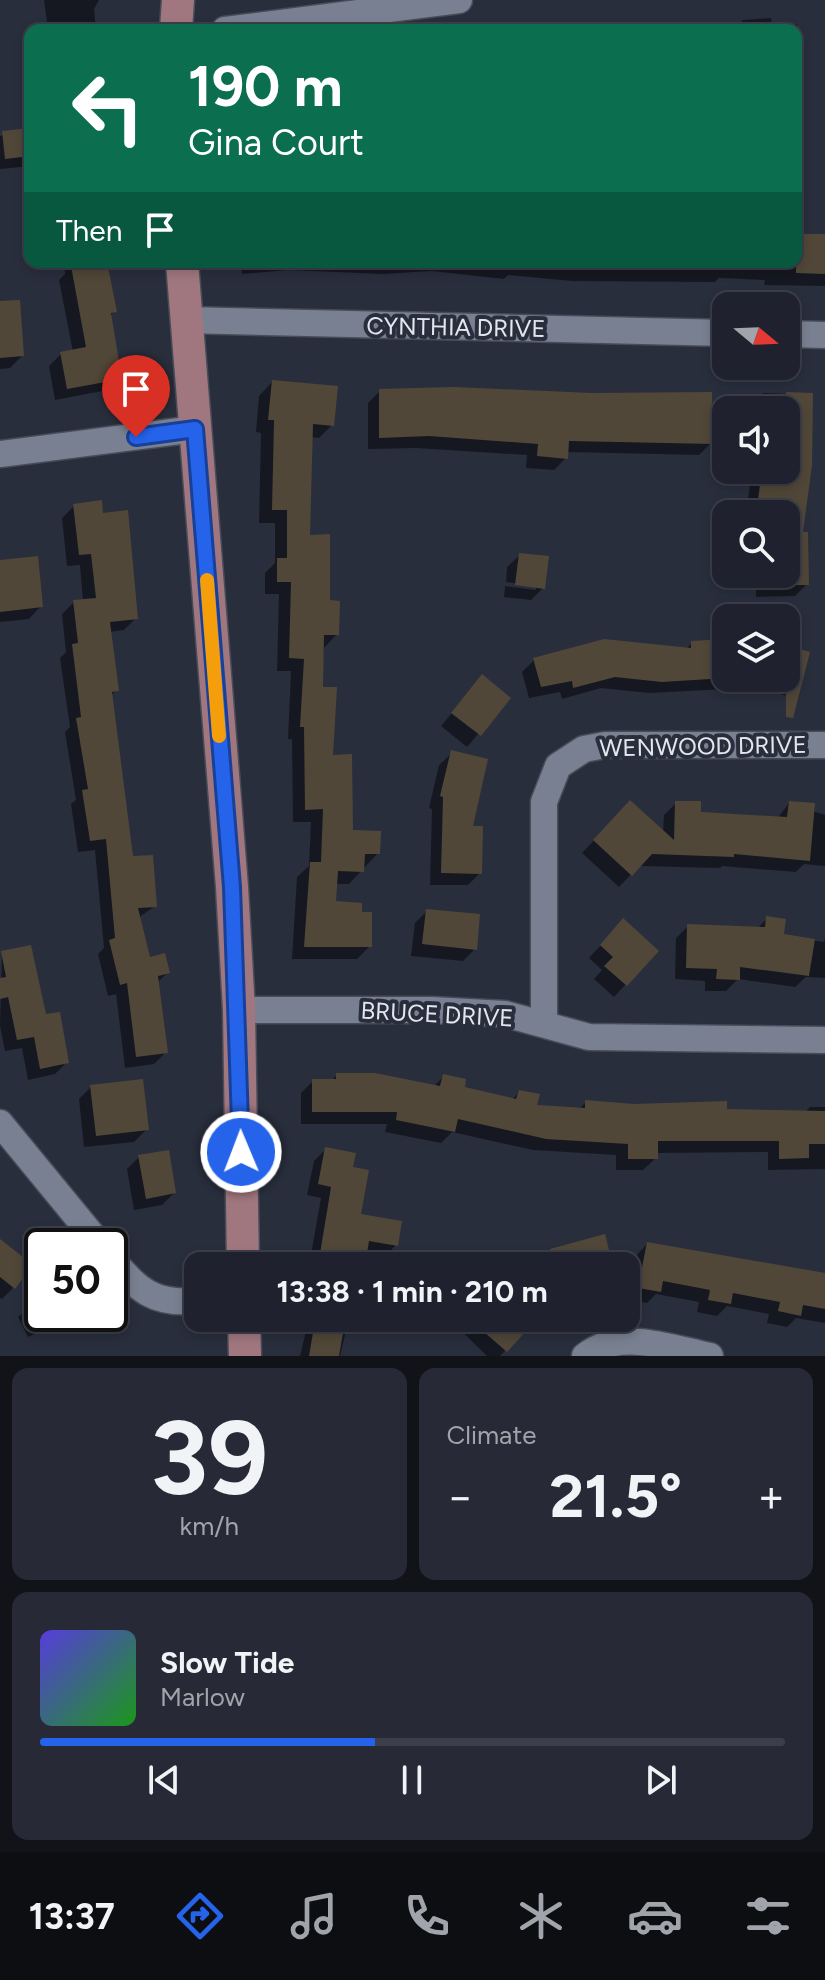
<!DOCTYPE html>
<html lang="en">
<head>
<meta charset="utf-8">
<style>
	body { margin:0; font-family:Figtree,sans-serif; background:#272a36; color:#f1f3f6; height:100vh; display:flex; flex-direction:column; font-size:30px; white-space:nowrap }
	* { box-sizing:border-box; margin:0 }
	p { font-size:26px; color:#a1a4aa }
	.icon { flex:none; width:44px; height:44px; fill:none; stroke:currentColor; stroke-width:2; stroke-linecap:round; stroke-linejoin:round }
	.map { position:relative; height:1356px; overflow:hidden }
	.sheet { display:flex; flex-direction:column; gap:12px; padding:12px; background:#111319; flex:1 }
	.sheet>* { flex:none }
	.hud { position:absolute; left:24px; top:24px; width:778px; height:244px; border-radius:16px; box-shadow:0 4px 12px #0003,0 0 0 2px #3c3f4a; background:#0b6e4f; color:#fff; overflow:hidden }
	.needle { width:52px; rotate:109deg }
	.tools { position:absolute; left:712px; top:292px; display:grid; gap:16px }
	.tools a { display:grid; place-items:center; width:88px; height:88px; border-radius:16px; background:#1f222e; box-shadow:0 4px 12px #0003,0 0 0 2px #3c3f4a; font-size:40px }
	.speed { position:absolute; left:24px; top:1228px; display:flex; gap:16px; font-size:40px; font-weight:700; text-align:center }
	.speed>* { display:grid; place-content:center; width:104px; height:104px; border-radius:50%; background:#1f222e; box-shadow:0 4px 12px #0003,0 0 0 2px #3c3f4a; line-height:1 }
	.speed .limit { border:4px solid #111; border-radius:12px; background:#fff; color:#111 }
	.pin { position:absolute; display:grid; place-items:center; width:68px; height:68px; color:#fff; margin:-82px -34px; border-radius:50% 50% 50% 0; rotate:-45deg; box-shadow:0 0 8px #0007 }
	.pin .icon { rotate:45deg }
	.me { position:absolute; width:88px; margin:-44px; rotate:359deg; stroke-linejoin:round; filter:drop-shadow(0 0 6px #0008) }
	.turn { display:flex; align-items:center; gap:28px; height:168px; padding:0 32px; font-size:36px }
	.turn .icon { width:104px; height:104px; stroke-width:2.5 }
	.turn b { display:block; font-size:56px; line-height:68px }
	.then { display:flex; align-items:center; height:76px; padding:0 32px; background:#0003; gap:16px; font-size:30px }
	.big { font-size:60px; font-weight:700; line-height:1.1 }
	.sheet .tile { flex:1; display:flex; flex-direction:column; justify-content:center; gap:12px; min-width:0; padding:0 28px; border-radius:16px; background:#272a36 }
	.sheet .dial { align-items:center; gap:0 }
	.dial b { font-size:104px; line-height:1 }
	.song { display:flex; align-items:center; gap:24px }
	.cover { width:96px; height:96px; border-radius:12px; background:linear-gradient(135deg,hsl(250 70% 55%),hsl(120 70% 35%)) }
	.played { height:8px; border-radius:4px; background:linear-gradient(90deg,#2563eb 45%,#3c3f4a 45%) }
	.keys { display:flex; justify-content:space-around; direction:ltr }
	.heat { display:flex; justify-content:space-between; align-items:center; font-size:44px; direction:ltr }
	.sheet .tiles { flex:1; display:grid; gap:12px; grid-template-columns:1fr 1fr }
	.tile:last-child { grid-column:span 2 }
	.trip { position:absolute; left:184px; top:1252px; width:456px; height:80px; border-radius:16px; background:#1f222e; box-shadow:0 4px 12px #0003,0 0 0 2px #3c3f4a; font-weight:700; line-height:80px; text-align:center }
	.menu { display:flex; height:128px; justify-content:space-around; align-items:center; background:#0c0e12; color:#a1a4aa }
	.menu .icon { width:56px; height:56px }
	.menu .active { color:#2563eb }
	.menu b { font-size:36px; color:#f1f3f6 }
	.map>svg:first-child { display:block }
</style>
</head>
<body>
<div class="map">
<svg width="825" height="1356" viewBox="0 0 825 1356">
	<rect width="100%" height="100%" fill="#292e3d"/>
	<g fill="#0007">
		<path d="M44,0H99L94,9L96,30H48Z"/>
		<path d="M771,18L772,26L797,24L800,60L796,63V30H677L737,26L743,20Z"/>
		<path d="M30,130V166L0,169V136Z"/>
		<path d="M796,223L798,236H825V286L764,285L765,280L719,278L715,282L572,281L508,275L504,279L432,271L382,274L289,270L242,274L241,262H796Z"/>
		<path d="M64,262H105L115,311L109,317L120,378L108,390L55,400L49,366L61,354L73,352L59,280L65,274Z"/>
		<path d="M0,303L22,356L10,368L0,369Z"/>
		<path d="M272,382L332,425L319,438L310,437L308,537L337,634L324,648L320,689L331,757L351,832L378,853L349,884H335L334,903L370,946L357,959H292L297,877L309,866L311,822H293L292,739H288L291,671H277L279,594H265V573L275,563V523H259L261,433L256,432L259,396Z"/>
		<path d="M380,391L710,394L711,443L699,455L567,452L566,458L554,470L526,468L527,455L416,448L368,449V403Z"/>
		<path d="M763,393L811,395L801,534L807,584L795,596L756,597V574H786V514H746L752,470H786V410H751V405Z"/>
		<path d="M74,506L101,515L136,618L124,630L109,632L117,690L110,696L131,858L155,906L138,918L148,959L168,972L157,983L166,1052L154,1064L125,1068L116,994L108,996L98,954L104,948L95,850L78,852L71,804L76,800L65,732L70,727L60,658L66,652L62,614L74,602L83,601L80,565L67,566L62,518Z"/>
		<path d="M520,555L543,588L531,600L504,597L505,586L536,590V586L506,582L507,567Z"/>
		<path d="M0,562L41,606L29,619L0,622Z"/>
		<path d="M726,641V678H786V647L788,696L733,682L726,689L649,693L601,688L562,699L560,692L529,698L522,672L534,660L685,650L692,643Z"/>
		<path d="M482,677L508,699L467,747L441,726Z"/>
		<path d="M452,753L480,873L468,885H430L432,809L429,808L439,765Z"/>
		<path d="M676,803L699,814L777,819L789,803L825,815V866L804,864L796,872L722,866L720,868L639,866L619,887L582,853L618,815L663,833L664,815Z"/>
		<path d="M427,911L475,949L463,961L411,956L415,923Z"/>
		<path d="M767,918L782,936L824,942L825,938V978L806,977L795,987L738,979L726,991H705V981L675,979L676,938L688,926L757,929Z"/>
		<path d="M612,933L656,951L614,997L594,979L602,970L589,958Z"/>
		<path d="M2,953L45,1017L67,1062L55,1074L28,1080L22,1048L5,1051L0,1026Z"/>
		<path d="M337,1075L433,1087L444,1076L462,1088L512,1100L519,1092L535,1107L579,1109L586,1102L804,1113L810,1107H825V1169L768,1170V1152L656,1153V1158L643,1170H616V1155L533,1150L452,1132L441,1143L385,1132L387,1124H301V1093L313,1081H331Z"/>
		<path d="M91,1087L147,1129L134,1142L84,1147L79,1099Z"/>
		<path d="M325,1150L351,1169L359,1216L396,1245L385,1256L365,1253L363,1266H309L321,1198L307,1195L314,1161Z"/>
		<path d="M139,1157L174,1193L162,1205L134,1210L127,1169Z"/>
		<path d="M0,1242L14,1287L2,1299L0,1298Z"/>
		<path d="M647,1244L825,1276V1323L796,1318L787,1327L767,1323L769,1314L727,1306L717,1316L697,1312L699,1302L656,1294L647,1303L627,1300L635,1257Z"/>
		<path d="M551,1251L611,1266H540Z"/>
		<path d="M42,1299V1314H65L56,1324L28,1337L18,1317Z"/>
		<path d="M309,1318H349L340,1356H300Z"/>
		<path d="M448,1318H512L524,1330L500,1356H487Z"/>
	</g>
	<g fill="#514738">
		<path d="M30,128V156L5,159L2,131Z"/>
		<path d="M796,234H825V274L796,273Z"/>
		<path d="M91,262H107L117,312L111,313L122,379L67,389L60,352L86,347L71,266Z"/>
		<path d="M20,300L24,356L0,358V301Z"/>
		<path d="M272,380L338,386L334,426L313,424L310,535L330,534V600L340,601L339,635H324L323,687H337L333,755L352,754L353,830L381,831L380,854H365L364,872L338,871L336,901L362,903V912H372V947H304L310,862H321L323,809L305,810L304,727H300L304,659L289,658L291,582H277V558H287V510H272L274,420H268Z"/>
		<path d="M453,387L592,393L712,392L713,444L569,441L568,459L537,456L538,444L429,436L379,438V389Z"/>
		<path d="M786,392L813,393L812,465L803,532H808L809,585H786V511L757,507L762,470H786Z"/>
		<path d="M102,500L103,513L128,510L138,619L110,622L119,691L112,692L133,856L153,855L157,907L138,908L150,957L165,953L170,973L158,976L168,1053L136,1057L127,983L120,985L109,940L115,938L106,839L90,841L82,790L88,789L76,718L81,717L72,644L78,643L73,600L96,598L91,554L79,555L73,504Z"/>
		<path d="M519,553L549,556L545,589L515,585Z"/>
		<path d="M38,556L43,607L0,612V560Z"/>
		<path d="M604,639L691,648V641L726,639V678L662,682L615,677L573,688L572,681L541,687L533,658Z"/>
		<path d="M786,645L810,652L793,718L786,717Z"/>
		<path d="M482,674L511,698L481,736L451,713Z"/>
		<path d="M451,750L488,759L473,826H483L482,874L441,873L443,797L440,796Z"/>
		<path d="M630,800L674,840L675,801H701V812L787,817L789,801L815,803L810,861L734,854V857L652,854L632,876L593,840Z"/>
		<path d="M426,909L480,914L477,950L422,944Z"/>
		<path d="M766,916L786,919L784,934L815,939L809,976L740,967V980L716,979L717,969L686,968L687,924L765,927Z"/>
		<path d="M623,918L659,951L627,986L604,966L613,957L600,945Z"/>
		<path d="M31,945L46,1014L60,1012L69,1063L40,1069L34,1037L17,1040L8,997L0,999V978L6,977L1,951Z"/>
		<path d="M336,1073H375L440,1086L443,1074L466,1079L465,1087L516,1099L519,1090L540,1094L537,1105L585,1108V1100L634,1104L727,1101V1109L825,1111V1144H809V1158L779,1159V1141H658V1159H628V1144L546,1139L458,1119L455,1132L396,1120L397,1112H312V1079H336Z"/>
		<path d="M143,1079L149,1130L96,1136L90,1085Z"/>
		<path d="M325,1147L356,1153L353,1167L369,1170L361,1214L402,1221L398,1246L369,1241L365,1266H318L331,1187L318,1184Z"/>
		<path d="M169,1150L176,1193L146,1199L138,1155Z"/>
		<path d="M605,1234L613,1266H555L550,1249Z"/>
		<path d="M0,1239L33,1265L15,1289L0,1277Z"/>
		<path d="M647,1242L825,1273V1309L803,1305L801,1316L778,1311L780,1302L733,1293L731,1304L708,1300L710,1290L663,1281L661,1292L638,1288Z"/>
		<path d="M468,1318H514L527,1330L507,1352Z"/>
		<path d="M314,1327L343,1333L339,1356H309Z"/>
	</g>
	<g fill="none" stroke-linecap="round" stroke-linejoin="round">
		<defs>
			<g id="minor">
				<path d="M225,30L459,0"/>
				<path d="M186,320L726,333"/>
				<path d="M786,334L825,335"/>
				<path d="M0,454L195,429"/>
				<path d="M239,1010H432L505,1014L589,1037L825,1040"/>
				<path d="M544,1024V802L558,766L584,749L605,745H825"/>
				<path d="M0,1123L101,1246"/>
				<path d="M110,1257C138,1290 153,1305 198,1301"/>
				<path d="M585,1356C620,1328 671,1348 710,1356"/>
			</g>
			<g id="major">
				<path d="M176,30L178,0"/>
				<path d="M182,262L232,887L239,1010L243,1266"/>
				<path d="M244,1318L245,1356"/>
			</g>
		</defs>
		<use href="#minor" stroke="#484c58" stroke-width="29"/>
		<use href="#major" stroke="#484c58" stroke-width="35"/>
		<use href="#minor" stroke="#798091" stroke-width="26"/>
		<use href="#major" stroke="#a1777f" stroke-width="32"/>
	</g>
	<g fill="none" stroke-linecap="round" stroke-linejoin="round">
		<defs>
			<path id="route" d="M136,437L195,429L232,887L241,1152"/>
		</defs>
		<use href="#route" stroke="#184099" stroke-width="20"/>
		<use href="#route" stroke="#2563eb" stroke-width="14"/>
		<path stroke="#f59e0b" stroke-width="14" d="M207,580L219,736"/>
	</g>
	<g text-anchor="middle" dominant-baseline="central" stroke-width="8" stroke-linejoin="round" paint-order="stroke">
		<g font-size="24" fill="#e2e6ef" stroke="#292e3d">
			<text transform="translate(456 327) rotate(1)">CYNTHIA DRIVE</text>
			<text transform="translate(703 746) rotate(-1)">WENWOOD DRIVE</text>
			<text transform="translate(437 1014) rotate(3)">BRUCE DRIVE</text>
		</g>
	</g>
</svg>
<div class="tools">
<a><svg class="needle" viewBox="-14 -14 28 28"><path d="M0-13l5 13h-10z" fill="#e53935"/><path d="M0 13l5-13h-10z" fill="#a1a4aa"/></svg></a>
<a><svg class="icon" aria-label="sound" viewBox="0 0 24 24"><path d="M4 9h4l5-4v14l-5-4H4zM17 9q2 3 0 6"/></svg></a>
<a><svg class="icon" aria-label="search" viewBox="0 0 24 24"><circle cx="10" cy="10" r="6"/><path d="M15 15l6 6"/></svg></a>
<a><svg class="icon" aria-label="layers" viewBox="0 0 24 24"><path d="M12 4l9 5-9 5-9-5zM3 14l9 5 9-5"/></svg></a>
</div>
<div class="speed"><div class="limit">50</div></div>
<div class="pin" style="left:136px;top:437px;background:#d93025"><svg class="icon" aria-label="arrive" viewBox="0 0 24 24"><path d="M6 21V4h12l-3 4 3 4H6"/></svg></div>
<svg class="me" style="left:241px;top:1152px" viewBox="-20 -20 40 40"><circle r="17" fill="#2563eb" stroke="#fff" stroke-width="3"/><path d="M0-11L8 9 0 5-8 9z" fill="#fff"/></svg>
<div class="trip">13:38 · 1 min · 210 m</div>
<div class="hud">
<div class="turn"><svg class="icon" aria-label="left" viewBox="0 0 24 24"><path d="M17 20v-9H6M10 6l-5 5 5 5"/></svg><div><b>190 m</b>Gina Court</div></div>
<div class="then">Then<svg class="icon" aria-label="arrive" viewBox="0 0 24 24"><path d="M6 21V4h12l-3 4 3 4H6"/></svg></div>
</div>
</div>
<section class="sheet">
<div class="tiles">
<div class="tile dial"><b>39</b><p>km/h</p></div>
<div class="tile"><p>Climate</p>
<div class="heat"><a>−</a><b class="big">21.5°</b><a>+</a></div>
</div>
<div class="tile">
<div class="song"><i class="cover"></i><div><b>Slow Tide</b><p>Marlow</p></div></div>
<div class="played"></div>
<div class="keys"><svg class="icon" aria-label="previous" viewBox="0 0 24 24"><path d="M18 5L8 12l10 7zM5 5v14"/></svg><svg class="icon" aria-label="pause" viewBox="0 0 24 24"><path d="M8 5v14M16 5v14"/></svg><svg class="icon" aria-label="next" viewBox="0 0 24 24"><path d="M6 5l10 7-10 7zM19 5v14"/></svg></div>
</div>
</div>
</section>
<nav class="menu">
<b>13:37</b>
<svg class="icon active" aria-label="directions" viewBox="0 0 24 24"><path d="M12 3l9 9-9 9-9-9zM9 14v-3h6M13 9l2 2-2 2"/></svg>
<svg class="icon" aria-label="music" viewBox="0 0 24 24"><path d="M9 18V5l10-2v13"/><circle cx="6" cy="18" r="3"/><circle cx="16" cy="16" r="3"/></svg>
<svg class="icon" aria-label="phone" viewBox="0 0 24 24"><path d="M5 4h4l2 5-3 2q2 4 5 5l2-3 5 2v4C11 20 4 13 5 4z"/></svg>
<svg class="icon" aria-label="climate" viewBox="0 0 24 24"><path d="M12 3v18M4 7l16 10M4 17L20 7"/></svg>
<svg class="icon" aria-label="car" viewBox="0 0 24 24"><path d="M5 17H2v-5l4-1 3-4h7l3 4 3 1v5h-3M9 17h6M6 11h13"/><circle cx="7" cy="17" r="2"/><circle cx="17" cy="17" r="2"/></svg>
<svg class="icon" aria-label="filters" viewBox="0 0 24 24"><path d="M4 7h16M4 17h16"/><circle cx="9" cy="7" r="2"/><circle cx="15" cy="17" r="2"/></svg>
</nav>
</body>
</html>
